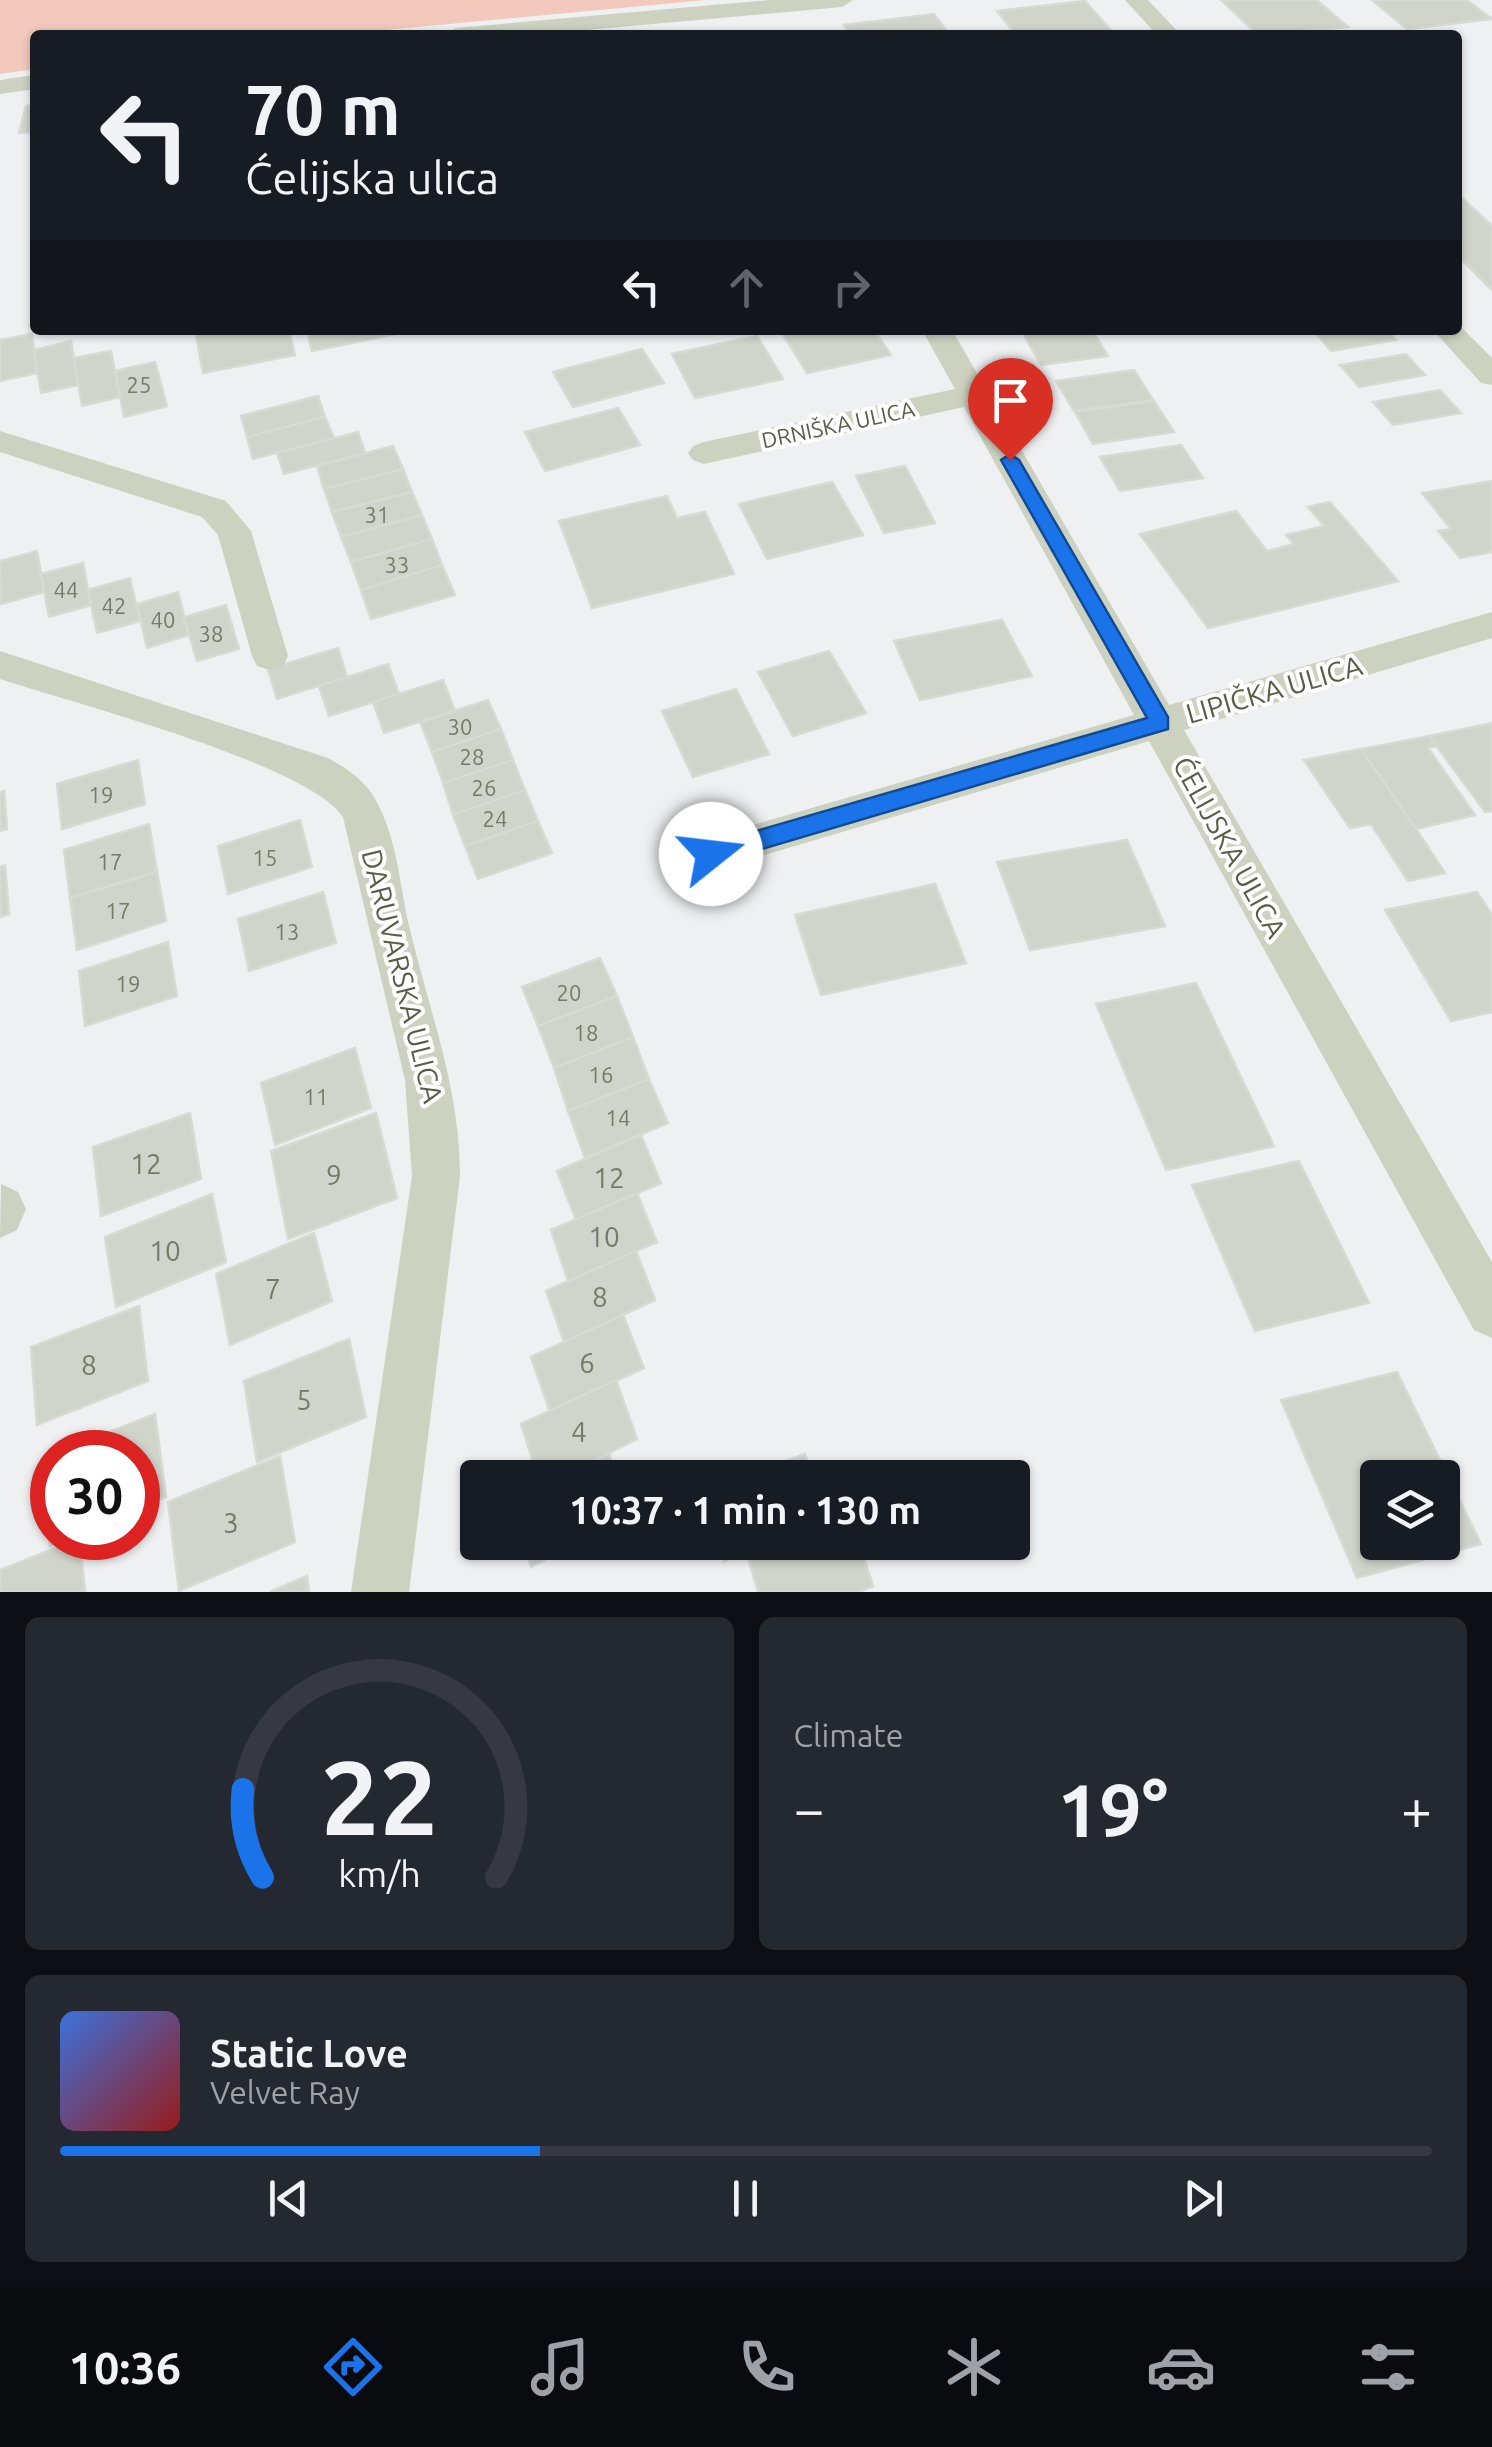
<!DOCTYPE html>
<html lang="en">
<head>
<meta charset="utf-8">
<style>
	body { margin:0; font-family:Ubuntu,sans-serif; background:#242831; color:#f1f3f6; height:100vh; display:flex; flex-direction:column; font-size:38px; white-space:nowrap }
	* { box-sizing:border-box; margin:0 }
	p { font-size:32px; color:#9ea1a6 }
	.icon { flex:none; width:55px; height:55px; fill:none; stroke:currentColor; stroke-width:2; stroke-linecap:round; stroke-linejoin:round }
	.map { position:relative; height:1592px; overflow:hidden }
	.side { display:flex; flex-direction:column; gap:25px; padding:25px; background:#0d0f14; flex:1 }
	.side>* { flex:none }
	.hud { position:absolute; left:30px; top:30px; width:1432px; height:305px; border-radius:10px; box-shadow:0 2px 8px #0004; background:#171b24; color:#f1f3f6; overflow:hidden }
	.buttons { position:absolute; left:1360px; top:1460px; display:grid; gap:20px }
	.buttons a { display:grid; place-items:center; width:100px; height:100px; border-radius:10px; background:#171b24; box-shadow:0 2px 8px #0004; font-size:50px }
	.speed { position:absolute; left:30px; top:1430px; display:flex; gap:20px; font-size:50px; font-weight:700; text-align:center }
	.speed>* { display:grid; place-content:center; width:130px; height:130px; border-radius:50%; background:#171b24; box-shadow:0 2px 8px #0004; line-height:1 }
	.speed .limit { border:15px solid #d22; background:#fff; color:#111 }
	.pin { position:absolute; display:grid; place-items:center; width:85px; height:85px; color:#fff; margin:-102px -42px; border-radius:50% 50% 50% 0; rotate:-45deg; box-shadow:0 0 10px #0007 }
	.pin .icon { rotate:45deg }
	.me { position:absolute; width:110px; margin:-55px; rotate:74deg; stroke-linejoin:round; filter:drop-shadow(0 0 8px #0008) }
	.turn { display:flex; align-items:center; gap:35px; height:210px; padding:0 50px; font-size:45px }
	.turn .icon { width:130px; height:130px; stroke-width:2.5 }
	.turn b { display:block; font-size:70px; line-height:85px }
	.lanes { display:flex; align-items:center; height:95px; padding:0 50px; background:#0003; justify-content:center; gap:50px; direction:ltr }
	.lanes .off { opacity:.35 }
	.big { font-size:75px; font-weight:700; line-height:1.1 }
	.side .card { flex:1; display:flex; flex-direction:column; justify-content:center; gap:15px; min-width:0; padding:0 35px; border-radius:15px; background:#242831 }
	.side .dial { align-items:center; gap:0 }
	.dial svg { height:260px; overflow:visible; fill:none; stroke:#363941; stroke-width:7; stroke-linecap:round; text-anchor:middle }
	.dial text { fill:#f1f3f6; stroke:none }
	.song { display:flex; align-items:center; gap:30px }
	.cover { width:120px; height:120px; border-radius:15px; background:linear-gradient(135deg,hsl(220 70% 55%),hsl(0 70% 35%)) }
	.played { height:10px; border-radius:5px; background:linear-gradient(90deg,#1a73e8 35%,#363941 35%) }
	.keys { display:flex; justify-content:space-around; direction:ltr }
	.heat { display:flex; justify-content:space-between; align-items:center; font-size:55px; direction:ltr }
	.side .tiles { flex:1; display:grid; gap:25px; grid-template-columns:1fr 1fr }
	.card:last-child { grid-column:span 2 }
	.trip { position:absolute; left:460px; top:1460px; width:570px; height:100px; border-radius:10px; background:#171b24; box-shadow:0 2px 8px #0004; font-weight:700; line-height:100px; text-align:center }
	.dock { display:flex; height:160px; justify-content:space-around; align-items:center; background:#090b0e; color:#9ea1a6 }
	.dock .icon { width:70px; height:70px }
	.dock .active { color:#1a73e8 }
	.dock b { font-size:45px; color:#f1f3f6 }
	.map>svg:first-child { display:block }
</style>
</head>
<body>
<div class="map">
<svg width="1492" height="1592" viewBox="0 0 1492 1592">
	<rect width="100%" height="100%" fill="#eff0f2"/>
	<path fill="#f2c9bc" d="M0,0H706L332,35H35V69L0,74Z"/>
	<g fill="#d0d4cb" stroke="#d6dbd3" stroke-width="2.5" fill-rule="evenodd">
		<path d="M1221,0H1317L1348,27L1258,35Z"/>
		<path d="M1372,0H1467L1492,19L1407,29Z"/>
		<path d="M1085,1L1115,35H1016L997,11Z"/>
		<path d="M934,14L950,35H850L844,25Z"/>
		<path d="M35,105V132L19,133L26,106Z"/>
		<path d="M1460,196L1492,226V290L1458,256Z"/>
		<path d="M195,330H289L295,355L203,373Z"/>
		<path d="M307,330H415L312,351Z"/>
		<path d="M874,330L891,355L807,373L781,331Z"/>
		<path d="M1021,330H1092L1108,356L1041,365Z"/>
		<path d="M1313,330H1387L1396,340L1331,351Z"/>
		<path d="M32,334L37,373L0,381V340Z"/>
		<path d="M757,336L783,379L695,398L672,354Z"/>
		<path d="M71,341L78,385L41,393L34,350Z"/>
		<path d="M642,349L664,383L573,407L553,372Z"/>
		<path d="M111,351L120,397L82,406L74,358Z"/>
		<path d="M1406,354L1425,375L1359,387L1340,365Z"/>
		<path d="M155,362L167,406L124,417L115,371Z"/>
		<path d="M1134,370L1153,400L1074,411L1056,381Z"/>
		<path d="M1440,390L1461,413L1393,425L1373,402Z"/>
		<path d="M318,396L325,417L247,437L241,416Z"/>
		<path d="M1154,401L1174,432L1093,444L1075,412Z"/>
		<path d="M618,408L640,445L545,471L525,432Z"/>
		<path d="M325,417L334,438L253,459L247,437Z"/>
		<path d="M358,432L365,453L284,474L277,453Z"/>
		<path d="M1181,445L1203,478L1120,491L1100,457Z"/>
		<path d="M393,446L403,469L324,489L317,466Z"/>
		<path d="M905,466L935,523L884,533L856,476Z"/>
		<path d="M403,469L412,492L332,512L324,489Z"/>
		<path d="M1492,481V552L1460,558L1438,531L1451,529L1422,493Z"/>
		<path d="M832,482L863,535L767,559L739,504Z"/>
		<path d="M412,492L422,515L341,537L332,512Z"/>
		<path d="M667,496L677,518L705,512L734,574L592,608L559,521Z"/>
		<path d="M1330,502L1398,581L1208,628L1140,534L1236,511L1267,551L1294,544L1286,535L1324,526L1308,507Z"/>
		<path d="M422,515L432,539L351,562L341,537Z"/>
		<path d="M432,539L442,565L361,590L351,562Z"/>
		<path d="M37,551L44,592L1,604L0,561Z"/>
		<path d="M83,563L91,605L49,617L41,574Z"/>
		<path d="M442,565L455,595L371,619L361,590Z"/>
		<path d="M130,578L140,621L97,633L88,590Z"/>
		<path d="M178,592L189,635L147,648L137,604Z"/>
		<path d="M226,605L239,649L197,661L184,617Z"/>
		<path d="M1002,620L1032,676L920,700L894,641Z"/>
		<path d="M338,648L347,677L277,699L268,669Z"/>
		<path d="M829,651L866,713L793,736L758,672Z"/>
		<path d="M388,664L399,694L329,716L319,686Z"/>
		<path d="M443,680L455,711L384,733L373,702Z"/>
		<path d="M736,689L769,754L693,777L662,711Z"/>
		<path d="M488,700L501,729L432,752L420,722Z"/>
		<path d="M1492,723V811L1485,812L1429,736Z"/>
		<path d="M501,729L513,760L443,783L432,752Z"/>
		<path d="M1429,736L1437,746L1428,748L1475,815L1416,829L1361,749Z"/>
		<path d="M1361,749L1416,829L1445,873L1408,881L1371,824L1350,828L1304,760Z"/>
		<path d="M138,760L145,804L62,829L57,784Z"/>
		<path d="M513,760L525,790L453,815L443,783Z"/>
		<path d="M525,790L538,821L465,846L453,815Z"/>
		<path d="M4,791L7,829L0,831V793Z"/>
		<path d="M300,820L312,867L228,894L218,846Z"/>
		<path d="M538,821L552,853L478,879L465,846Z"/>
		<path d="M149,824L157,871L70,898L64,850Z"/>
		<path d="M1127,840L1165,926L1030,950L997,862Z"/>
		<path d="M5,865L9,914L0,917V867Z"/>
		<path d="M157,872L166,921L77,950L70,898Z"/>
		<path d="M935,884L966,963L821,995L795,915Z"/>
		<path d="M323,892L336,943L249,971L238,919Z"/>
		<path d="M1477,892L1492,915V1012L1451,1021L1385,910Z"/>
		<path d="M168,942L177,996L85,1026L79,971Z"/>
		<path d="M600,958L617,996L538,1026L522,987Z"/>
		<path d="M1196,983L1274,1146L1166,1170L1096,1004Z"/>
		<path d="M617,996L633,1037L554,1068L538,1026Z"/>
		<path d="M633,1037L649,1079L568,1111L554,1068Z"/>
		<path d="M355,1048L371,1108L275,1145L261,1083Z"/>
		<path d="M649,1079L668,1123L585,1158L568,1111Z"/>
		<path d="M190,1113L201,1179L101,1216L93,1147Z"/>
		<path d="M376,1113L397,1198L288,1239L271,1151Z"/>
		<path d="M641,1135L661,1183L576,1220L557,1171Z"/>
		<path d="M1299,1161L1369,1303L1255,1331L1192,1185Z"/>
		<path d="M637,1193L657,1242L568,1281L551,1230Z"/>
		<path d="M212,1194L226,1262L116,1307L105,1237Z"/>
		<path d="M314,1233L332,1301L230,1345L216,1274Z"/>
		<path d="M636,1251L655,1300L564,1342L546,1291Z"/>
		<path d="M139,1306L148,1381L37,1425L31,1347Z"/>
		<path d="M623,1315L644,1368L550,1412L531,1357Z"/>
		<path d="M349,1339L366,1417L257,1462L244,1381Z"/>
		<path d="M1397,1372L1481,1544L1357,1578L1281,1400ZM1378,1478H1442V1542H1378Z"/>
		<path d="M616,1380L637,1439L560,1478H538L521,1424Z"/>
		<path d="M155,1414L166,1497L138,1509V1452H58Z"/>
		<path d="M609,1453L617,1478H560Z"/>
		<path d="M805,1454L812,1478H740Z"/>
		<path d="M52,1455V1538H70L50,1546L43,1459Z"/>
		<path d="M280,1456L295,1542L179,1591L168,1502Z"/>
		<path d="M80,1538L85,1592H0V1570Z"/>
		<path d="M523,1542H579L531,1567Z"/>
		<path d="M719,1542H773L724,1561Z"/>
		<path d="M776,1542H859L873,1586L859,1592H758L747,1554Z"/>
		<path d="M307,1576L309,1592H270Z"/>
	</g>
	<g fill="none" stroke-linecap="round" stroke-linejoin="round">
		<g fill="#ccd2bf" fill-rule="evenodd">
			<path d="M769,0H853L842,7L531,35H445L456,28Z"/>
			<path d="M1125,0H1148L1181,35H1157Z"/>
			<path d="M35,75V89L0,94V80Z"/>
			<path d="M1458,324L1492,358V385L1481,383L1433,330H1458Z"/>
			<path d="M922,330H952L1169,705L1492,612V638L1184,730L1492,1262V1338L1474,1330L1149,741L711,871L696,866L690,854L696,842L711,837L1134,715L964,407L704,464L693,460L688,453L693,446L704,442L955,389Z"/>
			<path d="M0,431L226,501L251,531L288,656L283,666L270,670L257,666L252,656L218,535L202,517L0,452Z"/>
			<path d="M0,651L328,758C346,768 363,779 374,797C398,838 399,885 410,930C430,1013 460,1089 460,1176L409,1592H351L412,1176L405,1080L343,817C309,764 69,702 0,679Z"/>
			<path d="M1,1184L18,1192L26,1209L17,1230L0,1238Z"/>
		</g>
	</g>
	<path fill="#1a73e8" stroke="#114b97" stroke-width="2.5" d="M1010,454L1019,460L1168,717V729L711,864L703,861V847L711,844L1147,718L1001,460Z"/>
	<g text-anchor="middle" dominant-baseline="central" stroke-width="8" stroke-linejoin="round" paint-order="stroke">
		<g font-size="22" fill="#747c67">
			<text x="139" y="384">25</text>
			<text x="377" y="514">31</text>
			<text x="397" y="564">33</text>
			<text x="66" y="589">44</text>
			<text x="114" y="605">42</text>
			<text x="163" y="619">40</text>
			<text x="211" y="633">38</text>
			<text x="460" y="726">30</text>
			<text x="472" y="756">28</text>
			<text x="484" y="787">26</text>
			<text x="101" y="794">19</text>
			<text x="495" y="818">24</text>
			<text x="265" y="857">15</text>
			<text x="110" y="861">17</text>
			<text x="118" y="910">17</text>
			<text x="287" y="931">13</text>
			<text x="128" y="983">19</text>
			<text x="569" y="992">20</text>
			<text x="586" y="1032">18</text>
			<text x="601" y="1074">16</text>
			<text x="316" y="1096">11</text>
			<text x="618" y="1117">14</text>
		</g>
		<g font-size="22" fill="#565e46" stroke="#fff">
			<text transform="translate(838 424) rotate(-12)">DRNIŠKA ULICA</text>
		</g>
		<g font-size="28" fill="#565e46" stroke="#fff">
			<text transform="translate(1274 689) rotate(-16)">LIPIČKA ULICA</text>
			<text transform="translate(1230 847) rotate(61)">ĆELIJSKA ULICA</text>
			<text transform="translate(403 976) rotate(76)">DARUVARSKA ULICA</text>
		</g>
		<g font-size="28" fill="#747c67">
			<text x="146" y="1163">12</text>
			<text x="334" y="1174">9</text>
			<text x="609" y="1177">12</text>
			<text x="604" y="1236">10</text>
			<text x="165" y="1250">10</text>
			<text x="273" y="1288">7</text>
			<text x="600" y="1296">8</text>
			<text x="587" y="1362">6</text>
			<text x="89" y="1364">8</text>
			<text x="304" y="1399">5</text>
			<text x="579" y="1431">4</text>
			<text x="231" y="1522">3</text>
		</g>
	</g>
</svg>
<div class="buttons">
<a><svg class="icon" aria-label="layers" viewBox="0 0 24 24"><path d="M12 4l9 5-9 5-9-5zM3 14l9 5 9-5"/></svg></a>
</div>
<div class="speed"><div class="limit">30</div></div>
<div class="pin" style="left:1010px;top:460px;background:#d93025"><svg class="icon" aria-label="arrive" viewBox="0 0 24 24"><path d="M6 21V4h12l-3 4 3 4H6"/></svg></div>
<svg class="me" style="left:711px;top:854px" viewBox="-20 -20 40 40"><circle r="19" fill="#fff"/><path d="M0-13L10 11 0 6-10 11z" fill="#1a73e8"/></svg>
<div class="trip">10:37 · 1 min · 130 m</div>
<div class="hud">
<div class="turn"><svg class="icon" aria-label="left" viewBox="0 0 24 24"><path d="M17 20v-9H6M10 6l-5 5 5 5"/></svg><div><b>70 m</b>Ćelijska ulica</div></div>
<div class="lanes"><svg class="icon" aria-label="left" viewBox="0 0 24 24"><path d="M17 20v-9H6M10 6l-5 5 5 5"/></svg><svg class="icon off" aria-label="ahead" viewBox="0 0 24 24"><path d="M12 20V5M6 11l6-6 6 6"/></svg><svg class="icon off" aria-label="right" viewBox="0 0 24 24"><path d="M7 20v-9h11M14 6l5 5-5 5"/></svg></div>
</div>
</div>
<section class="side">
<div class="tiles">
<div class="card dial"><svg viewBox="0 0 100 80">
<path d="M14 69A42 42 0 1 1 86 69"/>
<path d="M14 69A42 42 0 0 1 8 42" stroke="#1a73e8"/>
<text x="50" y="56" font-size="32" font-weight="700">22</text>
<text x="50" y="72" font-size="11">km/h</text>
</svg></div>
<div class="card"><p>Climate</p>
<div class="heat"><a>−</a><b class="big">19°</b><a>+</a></div>
</div>
<div class="card">
<div class="song"><i class="cover"></i><div><b>Static Love</b><p>Velvet Ray</p></div></div>
<div class="played"></div>
<div class="keys"><svg class="icon" aria-label="previous" viewBox="0 0 24 24"><path d="M18 5L8 12l10 7zM5 5v14"/></svg><svg class="icon" aria-label="pause" viewBox="0 0 24 24"><path d="M8 5v14M16 5v14"/></svg><svg class="icon" aria-label="next" viewBox="0 0 24 24"><path d="M6 5l10 7-10 7zM19 5v14"/></svg></div>
</div>
</div>
</section>
<nav class="dock">
<b>10:36</b>
<svg class="icon active" aria-label="directions" viewBox="0 0 24 24"><path d="M12 3l9 9-9 9-9-9zM9 14v-3h6M13 9l2 2-2 2"/></svg>
<svg class="icon" aria-label="music" viewBox="0 0 24 24"><path d="M9 18V5l10-2v13"/><circle cx="6" cy="18" r="3"/><circle cx="16" cy="16" r="3"/></svg>
<svg class="icon" aria-label="phone" viewBox="0 0 24 24"><path d="M5 4h4l2 5-3 2q2 4 5 5l2-3 5 2v4C11 20 4 13 5 4z"/></svg>
<svg class="icon" aria-label="climate" viewBox="0 0 24 24"><path d="M12 3v18M4 7l16 10M4 17L20 7"/></svg>
<svg class="icon" aria-label="car" viewBox="0 0 24 24"><path d="M5 17H2v-5l4-1 3-4h7l3 4 3 1v5h-3M9 17h6M6 11h13"/><circle cx="7" cy="17" r="2"/><circle cx="17" cy="17" r="2"/></svg>
<svg class="icon" aria-label="filters" viewBox="0 0 24 24"><path d="M4 7h16M4 17h16"/><circle cx="9" cy="7" r="2"/><circle cx="15" cy="17" r="2"/></svg>
</nav>
</body>
</html>
